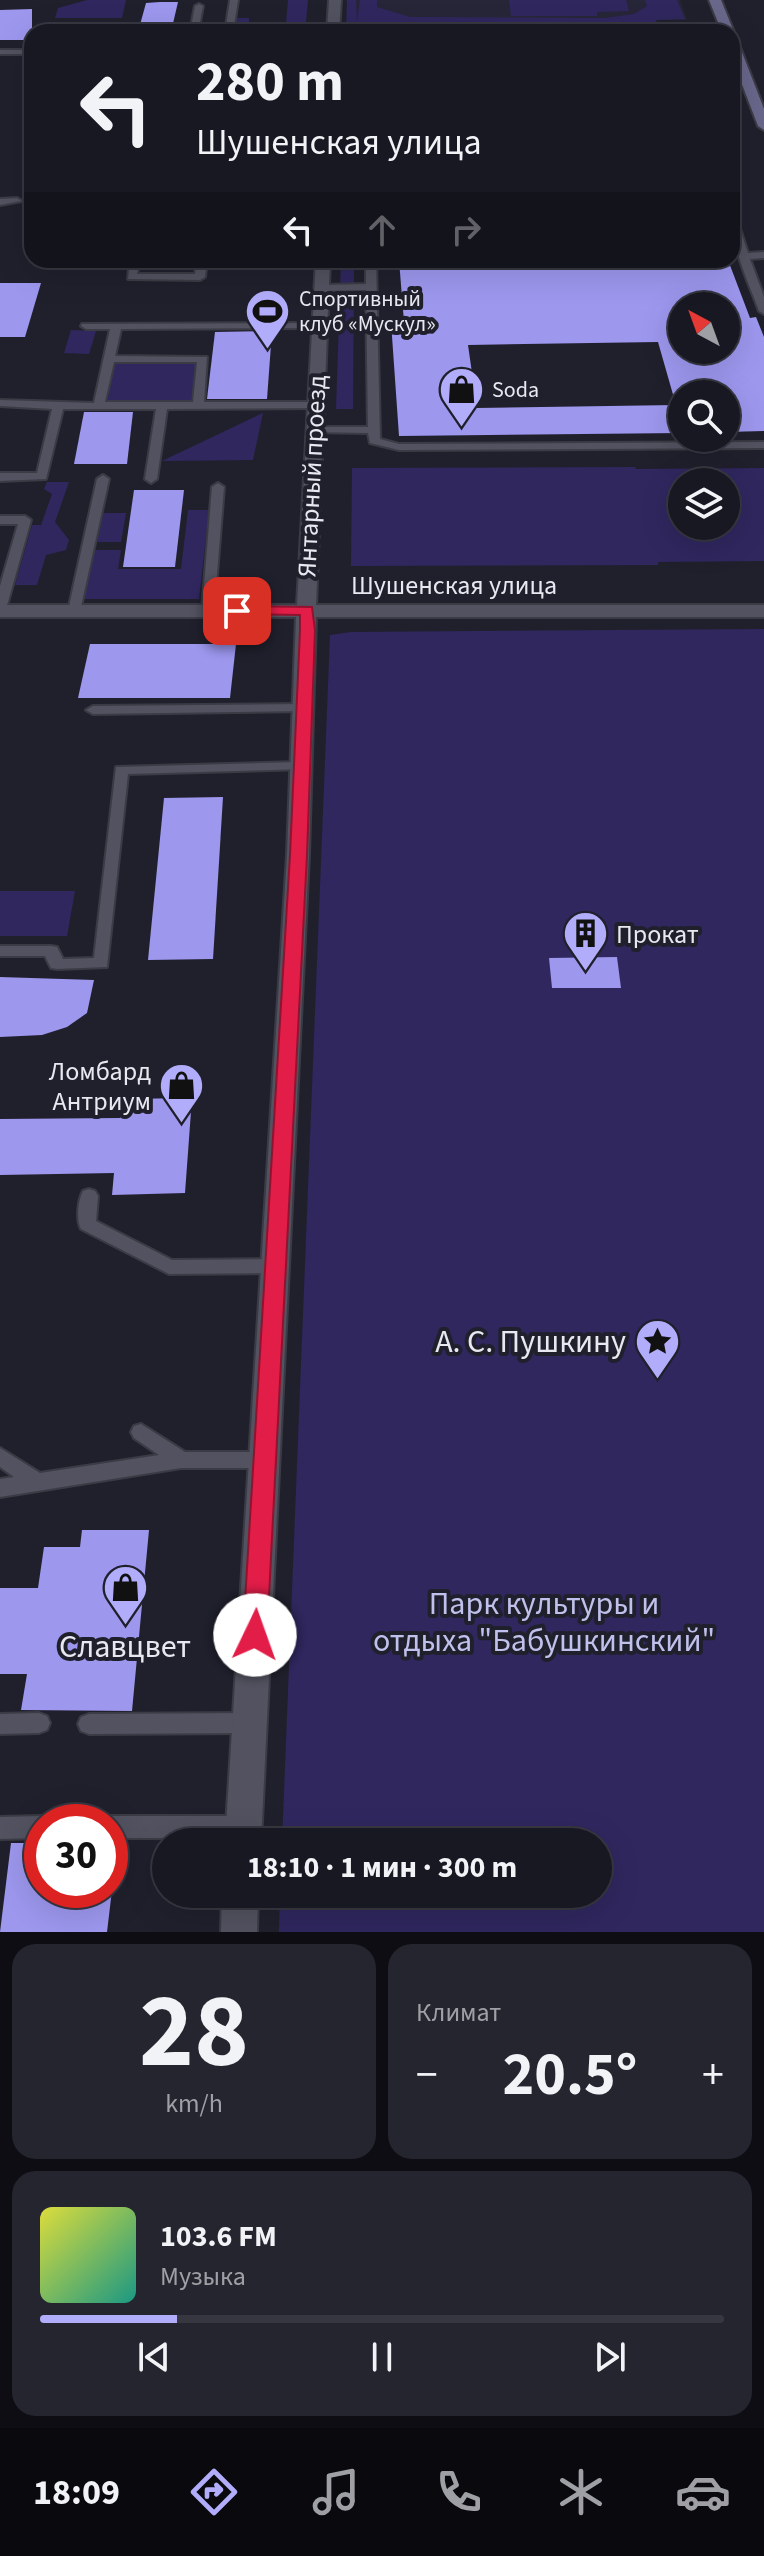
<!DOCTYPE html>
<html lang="ru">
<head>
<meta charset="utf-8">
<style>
	body { margin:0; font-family:"Source Sans 3",sans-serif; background:#25252f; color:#f1f3f6; height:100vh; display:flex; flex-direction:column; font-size:30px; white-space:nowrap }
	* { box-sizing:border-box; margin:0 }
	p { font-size:26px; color:#9fa0a5 }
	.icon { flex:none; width:44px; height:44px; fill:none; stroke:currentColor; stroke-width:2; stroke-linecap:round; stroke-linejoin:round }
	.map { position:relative; height:1932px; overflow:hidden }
	.panel { display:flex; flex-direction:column; gap:12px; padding:12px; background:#0d0d13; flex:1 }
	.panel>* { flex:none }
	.top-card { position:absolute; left:24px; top:24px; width:716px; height:244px; border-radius:24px; box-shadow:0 8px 32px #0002,0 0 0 2px #363740; background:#181822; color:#f1f3f6; overflow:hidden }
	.needle { width:52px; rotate:319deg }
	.fabs { position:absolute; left:668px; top:292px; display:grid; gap:16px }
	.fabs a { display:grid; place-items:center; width:72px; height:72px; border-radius:50%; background:#181822; box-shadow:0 8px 32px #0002,0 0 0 2px #363740; font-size:40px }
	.speed { position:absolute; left:24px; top:1804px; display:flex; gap:16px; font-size:40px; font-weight:700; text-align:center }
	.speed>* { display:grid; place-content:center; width:104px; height:104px; border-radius:50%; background:#181822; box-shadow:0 8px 32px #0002,0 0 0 2px #363740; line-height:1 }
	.speed .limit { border:12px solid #d22; background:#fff; color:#111 }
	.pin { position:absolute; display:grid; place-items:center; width:68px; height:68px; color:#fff; margin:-34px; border-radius:16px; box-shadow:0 4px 12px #0006 }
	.me { position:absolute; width:88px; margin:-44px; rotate:3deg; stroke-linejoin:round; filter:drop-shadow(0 0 6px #0008) }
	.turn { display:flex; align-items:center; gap:28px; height:168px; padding:0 40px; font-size:36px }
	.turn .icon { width:104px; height:104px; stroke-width:2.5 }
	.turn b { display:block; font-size:56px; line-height:68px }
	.lanes { display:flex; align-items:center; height:76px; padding:0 40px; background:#0003; justify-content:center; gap:40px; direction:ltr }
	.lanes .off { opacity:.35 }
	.big { font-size:60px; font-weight:700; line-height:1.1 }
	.panel .tile { flex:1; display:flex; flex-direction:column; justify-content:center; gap:12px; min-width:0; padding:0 28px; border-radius:24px; background:#25252f }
	.panel .dial { align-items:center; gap:0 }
	.dial b { font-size:104px; line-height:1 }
	.song { display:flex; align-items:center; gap:24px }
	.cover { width:96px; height:96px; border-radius:12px; background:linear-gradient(135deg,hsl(60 70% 55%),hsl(170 70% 35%)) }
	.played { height:8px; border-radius:4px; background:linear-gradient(90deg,#b1adfa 20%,#363740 20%) }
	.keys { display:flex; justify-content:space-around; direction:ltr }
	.heat { display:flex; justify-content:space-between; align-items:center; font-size:44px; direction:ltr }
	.panel .tiles { flex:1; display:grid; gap:12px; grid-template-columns:1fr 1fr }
	.tile:last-child { grid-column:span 2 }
	.trip { position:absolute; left:152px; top:1828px; width:460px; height:80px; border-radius:40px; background:#181822; box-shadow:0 8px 32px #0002,0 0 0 2px #363740; font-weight:700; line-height:80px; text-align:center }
	.tabs { display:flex; height:128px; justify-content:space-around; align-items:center; background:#0a0a0e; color:#9fa0a5 }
	.tabs .icon { width:56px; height:56px }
	.tabs .current { color:#b1adfa }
	.tabs b { font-size:36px; color:#f1f3f6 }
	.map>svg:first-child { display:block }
</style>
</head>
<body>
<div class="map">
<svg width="764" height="1932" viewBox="0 0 764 1932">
	<rect width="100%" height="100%" fill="#20202d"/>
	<path fill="#272639" d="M356,0H680L687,20L356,22Z"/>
	<g fill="#2f275e" fill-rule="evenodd">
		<path d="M87,0H126L122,18H55L58,8Z"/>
		<path d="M288,0H308L305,32H234L236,18H249V23H286Z"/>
		<path d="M347,0H356L357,22L360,0H377V7L410,17L605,18L634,14L647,6L645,0H677L685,19L656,20L660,32H346Z"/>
		<path d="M509,0H626L629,11L597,12V16H511Z"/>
		<path d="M341,260H354L353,409H336Z"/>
		<path d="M71,330L96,331L89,354L64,353Z"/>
		<path d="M196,361L191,402H107L115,362Z"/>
		<path d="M263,413L253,460L162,461Z"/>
		<path d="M635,467L636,469L764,468V561L658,562V565L351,566L352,468ZM682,482H726V526H682Z"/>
		<path d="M47,482H69L55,522L69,540L66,550L46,555L37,585H15L32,525H41L52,494L44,489Z"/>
		<path d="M188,510H209L199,599H84L93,550H121L118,569H181Z"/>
		<path d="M103,513H126L121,542H97Z"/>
		<path d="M764,629V1932H279L280,1894H598V1842H282L330,635L351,632Z"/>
		<path d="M0,891H75L67,936H0Z"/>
	</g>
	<g fill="#9d97ee" fill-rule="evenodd">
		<path d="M160,2H178L171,32H138L146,3Z"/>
		<path d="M32,9V40H0V10Z"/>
		<path d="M399,260H728L750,318L756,317L764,337V431L726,432V394H682V433L399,436L391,322H404ZM682,306H726V350H682ZM658,342L676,405L477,408L468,345Z"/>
		<path d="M0,283H41L25,337H0Z"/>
		<path d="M272,331L267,399H207L215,332Z"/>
		<path d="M84,412H133L127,464H74Z"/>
		<path d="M134,490H184L175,567H123Z"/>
		<path d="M90,644H236L230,698H78Z"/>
		<path d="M223,797L213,959L148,960L164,798Z"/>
		<path d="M617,957L621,988H552L549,958Z"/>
		<path d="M0,977L94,980L87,1013L67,1027L42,1035L0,1037Z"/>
		<path d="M192,1098L185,1193L112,1195L114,1173L0,1175V1119L120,1118L122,1099Z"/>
		<path d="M82,1530H149L132,1711L21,1710L27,1674H0V1588H38L44,1547H80Z"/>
		<path d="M11,1843H42V1890H112L107,1932H0Z"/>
	</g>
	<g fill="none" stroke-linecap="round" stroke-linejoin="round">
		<defs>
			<g id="lane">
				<path d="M230,0H238L233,32H225Z"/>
				<path d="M199,4L203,6L198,32H190L195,6Z"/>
				<rect x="0" y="50" width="32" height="4"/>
				<path d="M0,199L17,198L22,201L0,205Z"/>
				<path d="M732,217L737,220L748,253L764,252V258L750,259L764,297V314L759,311C748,281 732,249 732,217Z"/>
				<path d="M130,260H140L137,274H195L197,260H207L205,277L200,280L128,279Z"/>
				<path d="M366,260H376L380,439L399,444L764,442V448L399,450L370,443L368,433L310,432L308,430L314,427H368L366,290L322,291L317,288L322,285L366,284Z"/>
				<path d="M320,323L325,326L324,328L121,329L115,356L207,357L204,402H315L321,405L315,408L167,409L157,479L151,483L145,479L156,409H63L46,479L0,481V473H37L52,409L0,406V400L94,403L110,329H86L81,326L82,324ZM114,362H197L193,402H105Z"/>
				<path d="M103,475L109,479L80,611L74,615L68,611L97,479Z"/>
				<path d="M218,483L224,487L214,611L208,615L202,611L212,487Z"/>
				<path d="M0,516H25L31,520L6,609L0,613V586L18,524H0Z"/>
				<path d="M303,704L310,708L308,711L93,714L86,710L93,706Z"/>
				<path d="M300,762L307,766L305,769L128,774L107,967L57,969L51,968L45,956H0V946H51L57,947L63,959L94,958L116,767Z"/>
				<path d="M89,1189L95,1191L98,1196L96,1221L172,1260L277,1259L284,1261L286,1266L284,1271L277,1273L169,1274L81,1229C76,1220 78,1200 83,1191Z"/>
				<path d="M141,1424L185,1452H265L272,1454L275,1460L272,1466L265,1468H181L0,1497V1479L14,1477L0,1467V1448L40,1473L159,1455L134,1438L131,1432L134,1426Z"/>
				<path d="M39,1713L47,1716L50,1723L47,1730L39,1733L0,1734V1714Z"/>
				<path d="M250,1713L258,1716L261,1723L258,1730L250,1733L89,1734L81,1731L78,1724L81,1717L89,1714Z"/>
				<path d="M42,1816L52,1822H42V1838L0,1839V1817Z"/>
				<path d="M110,1816H243L251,1819L255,1827L251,1835L243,1838H110V1822H100Z"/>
			</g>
			<g id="street">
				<path d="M329,0H341L339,32H327Z"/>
				<path d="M316,260H330L316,605H764V617H316L309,855L261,1842H225L287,855L296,617H0V605H297Z"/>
				<path d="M222,1894H258L257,1932H221Z"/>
			</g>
			<g id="secondary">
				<path d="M709,0H721L734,32L732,34L722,32Z"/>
				<path d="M732,38L738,42L764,109V130L758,126L732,58Z"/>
			</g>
		</defs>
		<use href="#lane" stroke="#3b3b45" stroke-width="4"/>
		<use href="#street" stroke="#3b3b45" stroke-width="4"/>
		<use href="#secondary" stroke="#3b3b45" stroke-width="4"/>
		<use href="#lane" fill="#525260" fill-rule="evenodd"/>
		<use href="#street" fill="#525260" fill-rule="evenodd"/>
		<use href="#secondary" fill="#69678a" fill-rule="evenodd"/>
	</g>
	<path fill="#e11d48" stroke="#92132f" stroke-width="2" d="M237,606L312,607L315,630L307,855L267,1635L264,1643L255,1646L246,1643L243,1635L290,855L300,630V615L232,614V607Z"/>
	<defs>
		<symbol id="stadium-pin" viewBox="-11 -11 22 30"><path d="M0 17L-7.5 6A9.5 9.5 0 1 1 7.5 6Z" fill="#b1adfa" stroke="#20202d"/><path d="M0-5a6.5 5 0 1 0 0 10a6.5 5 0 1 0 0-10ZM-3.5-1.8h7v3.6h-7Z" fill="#111"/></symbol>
		<symbol id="shop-pin" viewBox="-11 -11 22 30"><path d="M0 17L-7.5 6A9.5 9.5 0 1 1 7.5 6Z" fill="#b1adfa" stroke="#20202d"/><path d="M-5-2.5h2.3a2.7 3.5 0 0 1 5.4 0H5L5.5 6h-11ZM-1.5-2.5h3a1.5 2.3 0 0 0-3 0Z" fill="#111"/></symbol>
		<symbol id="building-pin" viewBox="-11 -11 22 30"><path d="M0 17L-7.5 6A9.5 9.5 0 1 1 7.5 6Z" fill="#b1adfa" stroke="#20202d"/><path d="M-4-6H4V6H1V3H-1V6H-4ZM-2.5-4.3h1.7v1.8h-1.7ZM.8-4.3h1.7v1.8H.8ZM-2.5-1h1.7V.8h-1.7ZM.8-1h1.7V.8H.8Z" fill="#111"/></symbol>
		<symbol id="sight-pin" viewBox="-11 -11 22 30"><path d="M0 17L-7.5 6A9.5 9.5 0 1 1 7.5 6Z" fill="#b1adfa" stroke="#20202d"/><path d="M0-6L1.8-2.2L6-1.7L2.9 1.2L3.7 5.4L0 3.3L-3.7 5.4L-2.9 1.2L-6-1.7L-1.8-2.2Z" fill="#111"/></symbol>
	</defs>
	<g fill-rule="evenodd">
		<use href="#stadium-pin" x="242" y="286" width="51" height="69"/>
		<use href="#shop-pin" x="436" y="364" width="51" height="69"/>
		<use href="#building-pin" x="560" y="908" width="51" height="69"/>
		<use href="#shop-pin" x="156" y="1060" width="51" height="69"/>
		<use href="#sight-pin" x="632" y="1316" width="51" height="69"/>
		<use href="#shop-pin" x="100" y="1562" width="51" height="69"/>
	</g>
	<g text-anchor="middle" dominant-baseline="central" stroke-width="8" stroke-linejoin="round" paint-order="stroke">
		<g font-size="22" fill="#e8e8f0" stroke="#20202d" text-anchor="start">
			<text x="299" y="299">Спортивный<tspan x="299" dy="25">клуб «Мускул»</tspan></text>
			<text x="492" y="390">Soda</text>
		</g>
		<g font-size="26" fill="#e8e8f0" stroke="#20202d">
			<text transform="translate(312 476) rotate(-87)">Янтарный проезд</text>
			<text x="454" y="585">Шушенская улица</text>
		</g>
		<g font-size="26" fill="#e8e8f0" stroke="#20202d" text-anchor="start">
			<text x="616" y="934">Прокат</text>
			<text x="151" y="1071" text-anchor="end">Ломбард<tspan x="151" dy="30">Антриум</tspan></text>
		</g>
		<g font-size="32" fill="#e8e8f0" stroke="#20202d" text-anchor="end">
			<text x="626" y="1342">А. С. Пушкину</text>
			<text x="125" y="1647" text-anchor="middle">Славцвет</text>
		</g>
		<g font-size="32" fill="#c0c0ec" stroke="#20202d">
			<text x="544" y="1604">Парк культуры и<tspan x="544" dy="37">отдыха "Бабушкинский"</tspan></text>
		</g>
	</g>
</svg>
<div class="fabs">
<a><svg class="needle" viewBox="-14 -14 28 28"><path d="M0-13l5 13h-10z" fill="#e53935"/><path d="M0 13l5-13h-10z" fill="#9fa0a5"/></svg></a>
<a><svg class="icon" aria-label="search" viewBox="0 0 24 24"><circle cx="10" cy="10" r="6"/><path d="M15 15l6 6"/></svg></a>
<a><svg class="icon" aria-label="layers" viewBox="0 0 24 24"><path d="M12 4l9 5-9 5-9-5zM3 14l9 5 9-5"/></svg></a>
</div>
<div class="speed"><div class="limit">30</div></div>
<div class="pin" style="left:237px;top:611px;background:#d93025"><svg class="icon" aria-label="arrive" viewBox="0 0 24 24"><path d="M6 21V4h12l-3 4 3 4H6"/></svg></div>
<svg class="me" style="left:255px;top:1635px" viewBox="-20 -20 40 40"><circle r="19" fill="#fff"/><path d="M0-13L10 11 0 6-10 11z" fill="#e11d48"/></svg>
<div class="trip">18:10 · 1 мин · 300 m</div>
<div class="top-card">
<div class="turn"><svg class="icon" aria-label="left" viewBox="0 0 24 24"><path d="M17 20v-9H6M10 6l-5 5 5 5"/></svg><div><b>280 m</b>Шушенская улица</div></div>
<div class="lanes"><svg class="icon" aria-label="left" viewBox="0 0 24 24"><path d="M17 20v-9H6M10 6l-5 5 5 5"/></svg><svg class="icon off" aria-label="ahead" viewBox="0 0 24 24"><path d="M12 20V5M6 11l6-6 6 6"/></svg><svg class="icon off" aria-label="right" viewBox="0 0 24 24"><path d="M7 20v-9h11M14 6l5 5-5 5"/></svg></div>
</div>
</div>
<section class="panel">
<div class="tiles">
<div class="tile dial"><b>28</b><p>km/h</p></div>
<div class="tile"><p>Климат</p>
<div class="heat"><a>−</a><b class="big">20.5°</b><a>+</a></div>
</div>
<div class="tile">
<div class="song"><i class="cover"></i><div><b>103.6 FM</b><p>Музыка</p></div></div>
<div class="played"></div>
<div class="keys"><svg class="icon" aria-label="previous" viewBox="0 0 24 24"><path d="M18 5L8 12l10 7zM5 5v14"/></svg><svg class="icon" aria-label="pause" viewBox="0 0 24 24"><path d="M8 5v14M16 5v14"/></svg><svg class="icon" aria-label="next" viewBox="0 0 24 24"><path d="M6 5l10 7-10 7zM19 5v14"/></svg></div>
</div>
</div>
</section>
<nav class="tabs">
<b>18:09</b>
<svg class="icon current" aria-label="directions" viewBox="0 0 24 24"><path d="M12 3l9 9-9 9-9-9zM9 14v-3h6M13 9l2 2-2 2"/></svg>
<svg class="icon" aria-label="music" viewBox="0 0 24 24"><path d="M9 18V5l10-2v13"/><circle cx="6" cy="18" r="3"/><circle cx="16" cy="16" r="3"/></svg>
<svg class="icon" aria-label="phone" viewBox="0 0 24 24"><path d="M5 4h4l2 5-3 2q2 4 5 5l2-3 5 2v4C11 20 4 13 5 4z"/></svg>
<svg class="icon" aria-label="climate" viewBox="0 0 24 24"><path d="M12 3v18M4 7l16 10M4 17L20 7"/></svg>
<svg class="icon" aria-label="car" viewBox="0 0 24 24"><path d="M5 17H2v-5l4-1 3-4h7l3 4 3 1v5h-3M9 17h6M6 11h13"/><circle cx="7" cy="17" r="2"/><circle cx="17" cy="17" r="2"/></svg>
</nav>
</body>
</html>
